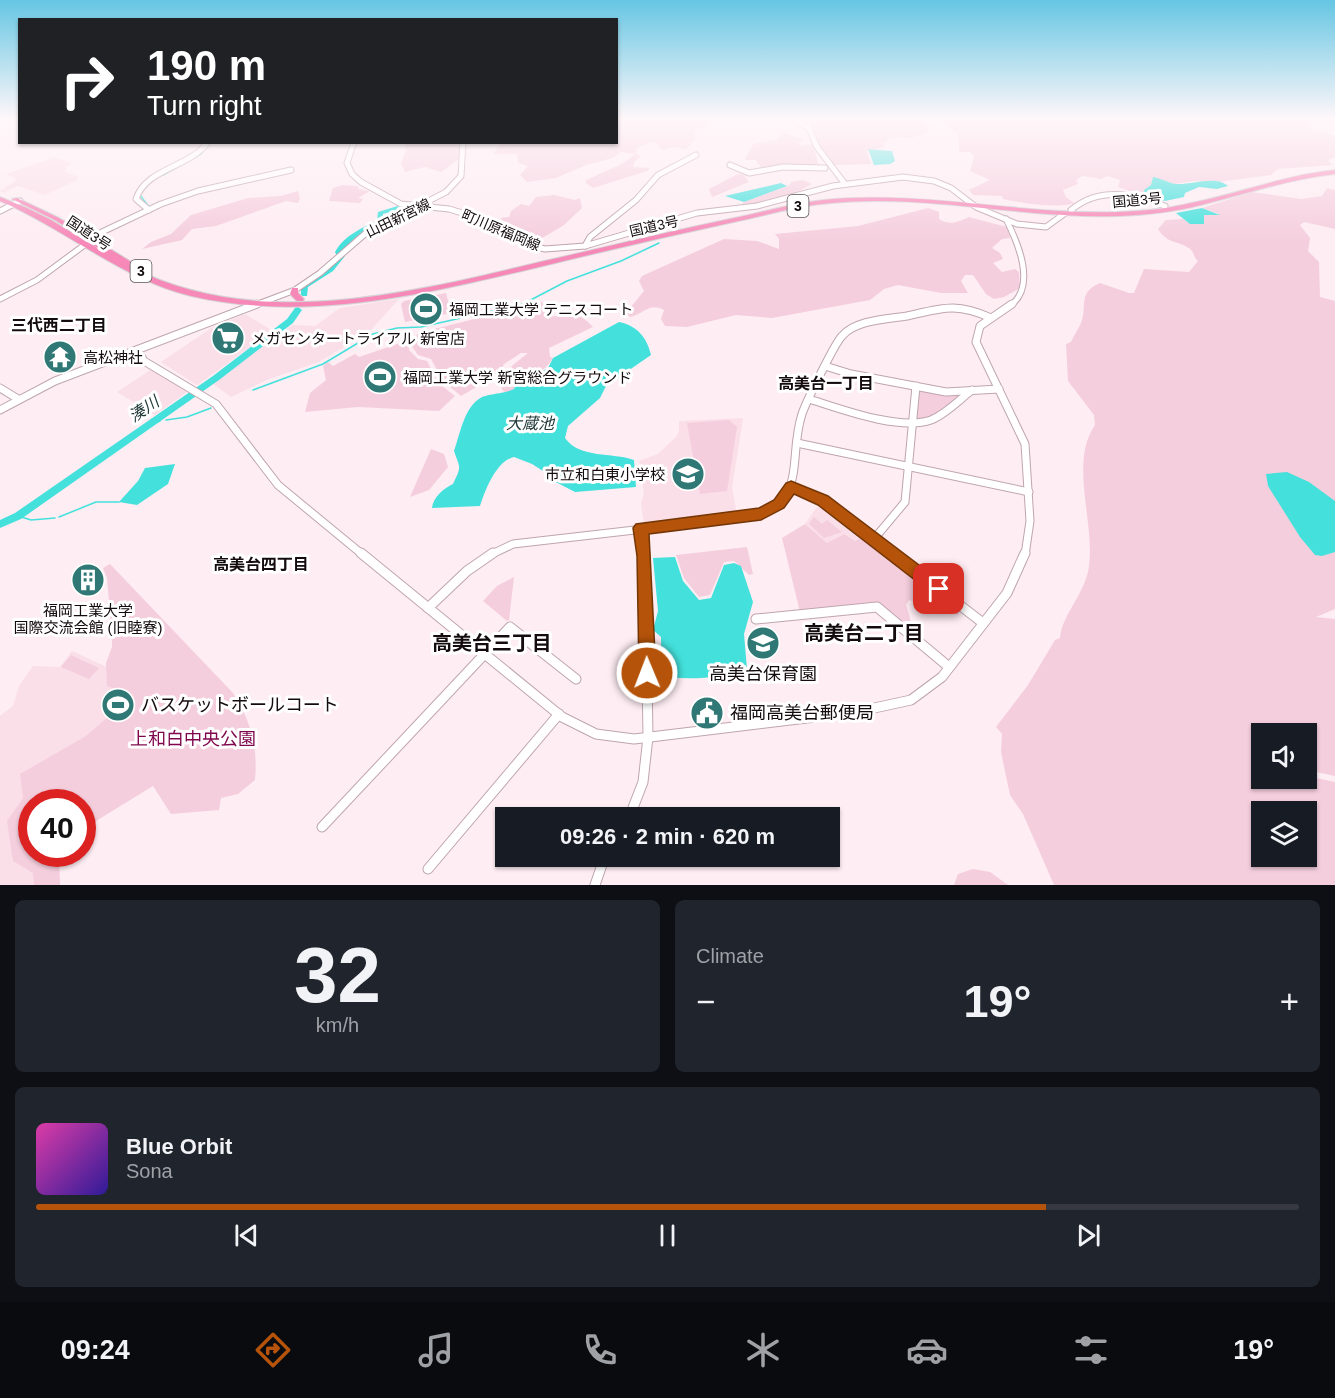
<!DOCTYPE html>
<html lang="en">
<head>
<meta charset="utf-8">
<style>
	body { margin:0; font-family:Helvetica,"Noto Sans JP",sans-serif; background:#20242c; color:#f1f3f6; height:100vh; display:flex; flex-direction:column; font-size:22px; white-space:nowrap }
	* { box-sizing:border-box; margin:0 }
	p { font-size:20px; color:#9ea1a6 }
	.icon { flex:none; width:33px; height:33px; fill:none; stroke:currentColor; stroke-width:2; stroke-linecap:round; stroke-linejoin:round }
	.map { position:relative; height:885px; overflow:hidden }
	.side { display:flex; flex-direction:column; gap:15px; padding:15px; background:#0d0f14; flex:1 }
	.side>* { flex:none }
	.banner { position:absolute; left:18px; top:18px; width:600px; height:126px; border-radius:0px; box-shadow:0 2px 4px #0004; background:#202124; color:#fff; overflow:hidden }
	.tools { position:absolute; left:1251px; top:723px; display:grid; gap:12px }
	.tools a { display:grid; place-items:center; width:66px; height:66px; border-radius:0px; background:#171b24; box-shadow:0 2px 4px #0004; font-size:30px }
	.speed { position:absolute; left:18px; top:789px; display:flex; gap:12px; font-size:30px; font-weight:700; text-align:center }
	.speed>* { display:grid; place-content:center; width:78px; height:78px; border-radius:50%; background:#171b24; box-shadow:0 2px 4px #0004; line-height:1 }
	.speed .limit { border:9px solid #d22; background:#fff; color:#111 }
	.pin { position:absolute; display:grid; place-items:center; width:51px; height:51px; color:#fff; margin:-26px; border-radius:12px; box-shadow:0 3px 9px #0006 }
	.me { position:absolute; width:66px; margin:-33px; rotate:359deg; stroke-linejoin:round; filter:drop-shadow(0 0 4px #0008) }
	.turn { display:flex; align-items:center; gap:21px; height:126px; padding:0 30px; font-size:27px }
	.turn .icon { width:78px; height:78px; stroke-width:2.5 }
	.turn b { display:block; font-size:42px; line-height:51px }
	.big { font-size:45px; font-weight:700; line-height:1.1 }
	.side .tile { flex:1; display:flex; flex-direction:column; justify-content:center; gap:9px; min-width:0; padding:0 21px; border-radius:9px; background:#20242c }
	.side .dial { align-items:center; gap:0 }
	.dial b { font-size:78px; line-height:1 }
	.song { display:flex; align-items:center; gap:18px }
	.cover { width:72px; height:72px; border-radius:9px; background:linear-gradient(135deg,hsl(320 70% 55%),hsl(250 70% 35%)) }
	.played { height:6px; border-radius:3px; background:linear-gradient(90deg,#b45309 80%,#363941 80%) }
	.keys { display:flex; justify-content:space-around; direction:ltr }
	.heat { display:flex; justify-content:space-between; align-items:center; font-size:33px; direction:ltr }
	.side .tiles { flex:1; display:grid; gap:15px; grid-template-columns:1fr 1fr }
	.tile:last-child { grid-column:span 2 }
	.trip { position:absolute; left:495px; top:807px; width:345px; height:60px; border-radius:0px; background:#171b24; box-shadow:0 2px 4px #0004; font-weight:700; line-height:60px; text-align:center }
	.dock { display:flex; height:96px; justify-content:space-around; align-items:center; background:#090b0e; color:#9ea1a6 }
	.dock .icon { width:42px; height:42px }
	.dock .active { color:#b45309 }
	.dock b { font-size:27px; color:#f1f3f6 }
	.map>svg:first-child { display:block }
</style>
</head>
<body>
<div class="map">
<svg width="1335" height="885" viewBox="0 0 1335 885">
	<rect width="100%" height="100%" fill="#feedf3"/>
	<g fill="#fadee8">
		<path d="M54,157L73,163L65,168L67,169L64,171L78,177L77,180L45,195L18,186L4,193L0,191L18,179L6,174Z"/>
		<path d="M399,299L369,332L319,362L269,379L231,397L212,383L292,325L315,326L340,308Z"/>
		<path d="M245,314L273,331L197,385L161,362L213,327Z"/>
		<path d="M152,369L188,391L155,415L117,392Z"/>
		<path d="M743,418L732,488L737,515L644,524L641,504L644,493L639,461L658,454L676,437L679,432V421Z"/>
		<path d="M819,504H821L864,536L855,541L844,534L827,543L805,524Z"/>
		<path d="M72,651L107,667L126,686L137,707L35,768L32,802V854L37,885H0V716L13,706L19,686L33,666L60,667Z"/>
	</g>
	<g fill="#f5cedd" fill-rule="evenodd">
		<path d="M617,118H723H713L705,128L698,129L693,135L696,138L686,150L677,147L662,150L654,141L637,148L636,154L641,156L635,161L633,167L650,168L647,171L593,188L586,183V180L622,164L635,154L621,152L613,158L586,165L556,178L527,182L520,175L528,166L518,163L517,154H493L501,143L616,142Z"/>
		<path d="M797,118H1278L1310,121L1307,127L1335,136V157L1328,160L1332,165L1278,169L1271,175L1218,182L1194,181L1175,184L1152,180L1151,185L1141,195L1118,187L1120,180L1107,176L1101,179L1082,176L1076,180L1078,184L1063,190L1066,197L1074,203C1057,209 1021,203 1003,199L1002,196L973,195L969,190L990,180L970,171L974,157L970,152H959L958,134L942,121L926,120L924,122L930,127L927,133L911,138L891,137L884,143V147L867,151L871,164L834,165L820,148L810,123Z"/>
		<path d="M783,133L803,139L799,142L800,146L813,144L819,167L761,168L756,160H745L753,144L776,140Z"/>
		<path d="M405,143H461L459,159L441,172L425,167L405,172L401,163L406,151Z"/>
		<path d="M738,174L744,175L749,182L712,197L709,189Z"/>
		<path d="M803,180L812,184L787,197L740,207L744,202L790,185L791,182Z"/>
		<path d="M342,185L358,186L359,189L370,191L358,198L363,199L360,203L329,201L333,188Z"/>
		<path d="M1327,188L1335,190V229L1304,222L1300,225L1310,238L1308,251L1319,262L1320,297L1335,301V609L1316,617L1335,619V776L1307,770L1306,734H1262V778H1306L1307,776L1335,782V885H1054L1023,814L1010,795L1001,752L1002,734L996,727L1028,685L1055,640L1060,638C1062,614 1086,593 1089,566C1095,522 1069,462 1095,425L1094,415L1068,381L1066,344L1071,342C1074,335 1080,327 1082,320C1087,304 1078,293 1100,283L1129,293H1134L1144,269L1189,272L1198,261C1193,257 1195,253 1190,249C1179,240 1168,245 1158,229L1166,220L1183,219L1190,224L1204,215L1219,214L1202,208L1252,192L1301,199L1322,196ZM1262,812H1306V856H1262Z"/>
		<path d="M298,191L300,199L298,203L286,201L216,226L192,229L182,240L142,249L151,242L171,234L191,215L248,198L281,196Z"/>
		<path d="M554,195L575,200L580,198L582,208L564,225L532,244L509,231L510,226L500,218L509,217L511,211L521,204L529,206L536,197Z"/>
		<path d="M928,208L939,212V219C950,226 958,222 969,217L1007,227L1010,238L1002,239L992,248L1000,253L1003,259L993,263L1002,272L1015,269L1019,272L1020,288L1004,297L994,299L986,294L973,275H965L961,281L968,293H941L898,285L884,289L870,300L772,318L736,315L687,327L665,326L661,319L664,310C649,302 644,314 630,317L626,313L644,291L639,281L642,276L724,239L757,241L779,249V239L775,234L858,226Z"/>
		<path d="M446,293L451,313L405,322L401,304L404,301Z"/>
		<path d="M542,302L549,316C571,318 574,307 593,327L549,348L550,357L553,358C540,377 540,368 521,373L515,389L507,393L503,391L499,381L508,369L528,353H521L504,364L499,374L461,396L443,381L431,359L418,355L411,345L418,333L511,310L518,311Z"/>
		<path d="M409,340V350L418,359L427,361L438,383L455,396L439,411L358,407L305,412L310,393L326,380L323,366L328,362L333,366L355,354L359,357Z"/>
		<path d="M919,389L958,393L960,396L930,417L916,420Z"/>
		<path d="M729,420L737,427L727,491L700,494L687,423Z"/>
		<path d="M431,449L444,454L448,467L429,490L410,497Z"/>
		<path d="M814,517L822,524L827,520L842,532L824,538L809,524Z"/>
		<path d="M805,524L827,543L844,534L855,541L864,536L960,610L958,615L909,600L906,605L912,625L909,629L877,604L800,612L782,538Z"/>
		<path d="M747,547L753,574L749,575L734,561L724,562L710,595L699,597L684,578L676,555Z"/>
		<path d="M110,564L233,693C251,721 258,747 255,780L238,794L221,798L219,810L171,814L153,786L83,829L82,802H32V854H59L60,885H34L33,873L13,861L7,821L23,798L20,774L86,736L109,716L110,698L123,692L107,686L106,663L112,647V636L107,578L103,568Z"/>
		<path d="M514,577L509,620L507,621L483,601L497,586Z"/>
		<path d="M71,655L99,668L89,679L61,667Z"/>
		<path d="M973,869L990,872L1008,885H954L958,874Z"/>
	</g>
	<g fill="#44e1dc">
		<path d="M868,149L892,151L895,161L890,164L874,165Z"/>
		<path d="M1153,177C1161,178 1168,183 1176,184C1192,185 1215,175 1228,186L1217,189L1199,187L1185,193L1184,197L1165,201L1143,195L1144,190L1151,185Z"/>
		<path d="M781,183L787,186L744,202L725,196Z"/>
		<path d="M1202,208L1220,215H1204V224H1190L1176,213Z"/>
		<path d="M619,322C638,326 647,338 651,355L606,386L600,398L568,426L565,438C580,459 612,452 634,460L636,487L575,492L548,478L543,471L532,464L514,457C496,461 485,491 480,506L432,508C433,497 444,488 453,484C462,465 460,469 454,451C460,435 464,406 482,397C492,393 504,394 514,389L521,373L527,370L541,372L548,368L553,358Z"/>
		<path d="M175,464L168,484L137,505L119,502L138,481L145,468Z"/>
		<path d="M1287,472L1309,482L1335,501V552L1322,556L1315,555L1300,537L1268,486L1266,474Z"/>
		<path d="M675,557L683,581L699,600L711,598L724,565L734,563L741,566L753,602L744,634L747,669C717,679 681,682 651,673L661,646V637L653,630L658,611L653,558Z"/>
	</g>
	<g fill="none" stroke-linecap="round" stroke-linejoin="round">
		<g stroke="#44e1dc" stroke-width="1.5">
			<path d="M163,175L201,154L206,147"/>
			<path d="M140,195L149,207"/>
			<path d="M253,390L323,364L373,334L397,328L421,327L523,304L567,281L621,261L659,243"/>
			<path d="M166,420L187,417L211,408"/>
			<path d="M148,425L160,421"/>
			<path d="M18,516L31,520L55,518"/>
			<path d="M59,517L96,502H119"/>
		</g>
		<g fill="#44e1dc" fill-rule="evenodd">
			<path d="M404,204L407,206L406,207L383,214L382,223C367,231 351,237 343,252L345,256L333,271L308,287L307,296H301V284L327,267L337,256L335,252C345,235 360,229 377,221L378,212Z"/>
			<path d="M298,307L302,310L293,323L219,380L21,519L0,528V520L15,513L213,376L287,319L295,308Z"/>
		</g>
		<defs>
			<g id="secondary-far2">
				<path d="M791,118L809,128L817,147L845,184"/>
				<path d="M354,142L347,163L352,174L361,182L401,204L449,209L472,216L526,244L545,249L585,246L697,213L757,206L833,186L903,177L934,181L951,188L976,207L1017,224L1046,227L1064,214"/>
				<path d="M730,165L749,173L783,167L825,168"/>
				<path d="M149,210L136,199C146,168 189,168 208,142"/>
				<path d="M1071,210C1100,186 1132,194 1165,206"/>
				<path d="M0,211L20,201"/>
				<path d="M1006,219C1018,243 1037,286 1010,306"/>
				<path d="M585,246L590,237L636,200L658,175L696,155"/>
				<path d="M0,299L37,280L102,232L161,204L198,191L291,170"/>
				<path d="M253,306L295,290L320,273L366,233L446,192L461,176L463,142"/>
			</g>
			<g id="secondary-far1">
				<path d="M1012,304L980,326L976,342L1025,444L1030,521L1025,555"/>
				<path d="M138,351L144,361L216,404L278,485L363,555"/>
				<path d="M825,366L851,374L946,392L999,389"/>
				<path d="M0,388L18,399"/>
				<path d="M809,399C841,409 899,431 931,420C946,414 959,400 972,390"/>
				<path d="M0,410L55,381L257,304"/>
				<path d="M797,443L1029,492"/>
				<path d="M791,487L823,500L894,555"/>
				<path d="M641,528L645,555"/>
				<path d="M874,539L905,502L916,386"/>
				<path d="M490,555L513,544L748,517C810,502 787,459 802,414C806,402 835,343 842,336C855,320 888,319 907,316C942,308 957,302 991,318"/>
			</g>
			<g id="secondary">
				<path d="M361,553L562,717L596,734L634,739L856,712L911,700L942,677L1007,593L1025,553"/>
				<path d="M892,553L983,623"/>
				<path d="M428,608L467,571L493,553"/>
				<path d="M756,619L877,607L949,667"/>
				<path d="M629,818L643,782L648,737L645,553"/>
				<path d="M322,827L510,627L576,679"/>
				<path d="M428,869L559,714"/>
				<path d="M595,885L605,856"/>
			</g>
			<g id="highway">
				<path d="M1335,170V174C1289,179 1246,194 1201,205C1174,212 1146,215 1119,216C1020,219 921,192 822,204C793,207 763,216 734,222C669,236 604,251 539,267C425,294 308,323 191,296C121,279 66,229 0,201V197L27,208L51,220L109,255L55,220L12,199L17,198L59,218L133,263L134,265L131,267C256,332 411,293 540,262C606,247 672,231 739,217C766,211 795,203 823,200C922,190 1019,215 1118,212C1143,211 1167,209 1191,203C1240,193 1285,175 1335,170Z"/>
				<path d="M292,288H298V293L304,299L303,301H297L290,294Z"/>
			</g>
		</defs>
		<use href="#secondary-far2" stroke="#bfa5ae" stroke-width="7"/>
		<use href="#secondary-far1" stroke="#bfa5ae" stroke-width="9"/>
		<use href="#secondary" stroke="#bfa5ae" stroke-width="11"/>
		<use href="#highway" stroke="#d5d3d4" stroke-width="2"/>
		<use href="#secondary-far2" stroke="#fff" stroke-width="5"/>
		<use href="#secondary-far1" stroke="#fff" stroke-width="7"/>
		<use href="#secondary" stroke="#fff" stroke-width="9"/>
		<use href="#highway" fill="#f689b8" fill-rule="evenodd"/>
	</g>
	<linearGradient id="sky" x2="0" y2="1"><stop stop-color="#66c6e3"/><stop offset="0.49" stop-color="#fff7fa"/><stop offset="1" stop-color="#fff7fa" stop-opacity="0"/></linearGradient>
	<rect width="1335" height="242" fill="url(#sky)"/>
	<path fill="#b45309" stroke="#753606" stroke-width="1.5" d="M791,481L828,496L944,584L946,589L944,594L939,596L933,594L818,505L794,494L784,508L761,520L649,534L656,673L653,679L647,682L641,679L639,673L637,556L633,528L636,524L759,508L774,500L786,483Z"/>
	<defs>
		<symbol id="stadium-disc" viewBox="-11 -11 22 22"><circle r="9.5" fill="#2f7875" stroke="#fff"/><path d="M0-5a6.5 5 0 1 0 0 10a6.5 5 0 1 0 0-10ZM-3.5-1.8h7v3.6h-7Z" fill="#fff"/></symbol>
		<symbol id="supermarket-disc" viewBox="-11 -11 22 22"><circle r="9.5" fill="#2f7875" stroke="#fff"/><path d="M-6-5.5h2.5l.6 2H6L4.5 2H-2.5L-4.4-4H-6ZM-1.5 3.2a1.3 1.3 0 1 0 .1 0ZM3 3.2a1.3 1.3 0 1 0 .1 0Z" fill="#fff"/></symbol>
		<symbol id="temple-disc" viewBox="-11 -11 22 22"><circle r="9.5" fill="#2f7875" stroke="#fff"/><path d="M0-6L5-2H3V0L6.5 2.5H4V6H1.5V3h-3V6H-4V2.5H-6.5L-3 0V-2H-5Z" fill="#fff"/></symbol>
		<symbol id="school-disc" viewBox="-11 -11 22 22"><circle r="9.5" fill="#2f7875" stroke="#fff"/><path d="M0-5L7-2L0 1L-7-2ZM-4 1L0 2.5L4 1V4Q0 6-4 4Z" fill="#fff"/></symbol>
		<symbol id="building-disc" viewBox="-11 -11 22 22"><circle r="9.5" fill="#2f7875" stroke="#fff"/><path d="M-4-6H4V6H1V3H-1V6H-4ZM-2.5-4.3h1.7v1.8h-1.7ZM.8-4.3h1.7v1.8H.8ZM-2.5-1h1.7V.8h-1.7ZM.8-1h1.7V.8H.8Z" fill="#fff"/></symbol>
		<symbol id="civic-disc" viewBox="-11 -11 22 22"><circle r="9.5" fill="#2f7875" stroke="#fff"/><path d="M-.6-6.5H3V-4.5H.6V-3L4-1V1h2V6H-6V1h2V-1L-.6-3ZM-1.2 2.5V6h2.4V2.5Z" fill="#fff"/></symbol>
	</defs>
	<g fill-rule="evenodd">
		<use href="#stadium-disc" x="407" y="290" width="38" height="38"/>
		<use href="#supermarket-disc" x="209" y="319" width="38" height="38"/>
		<use href="#temple-disc" x="41" y="338" width="38" height="38"/>
		<use href="#stadium-disc" x="361" y="358" width="38" height="38"/>
		<use href="#school-disc" x="669" y="455" width="38" height="38"/>
		<use href="#building-disc" x="69" y="561" width="38" height="38"/>
		<use href="#school-disc" x="744" y="624" width="38" height="38"/>
		<use href="#stadium-disc" x="99" y="686" width="38" height="38"/>
		<use href="#civic-disc" x="688" y="694" width="38" height="38"/>
	</g>
	<g text-anchor="middle" dominant-baseline="central" stroke-width="6" stroke-linejoin="round" paint-order="stroke">
		<g font-size="14" fill="#130b0e" stroke="#fff">
			<text transform="translate(1137 200) rotate(-5)">国道3号</text>
			<text transform="translate(398 218) rotate(-26)">山田新宮線</text>
			<text transform="translate(654 226) rotate(-13)">国道3号</text>
			<text transform="translate(501 230) rotate(23)">町川原福岡線</text>
			<text transform="translate(89 233) rotate(33)">国道3号</text>
		</g>
		<g fill="#fff" stroke="#5a5456" stroke-width="1.5">
			<rect x="787.5" y="195" width="21" height="22" rx="4.5"/>
			<rect x="130.5" y="260" width="21" height="22" rx="4.5"/>
		</g>
		<g font-size="14" font-weight="bold" fill="#130b0e">
			<text x="798" y="206">3</text>
			<text x="141" y="271">3</text>
		</g>
		<g font-size="15" fill="#130b0e" stroke="#fff" text-anchor="start">
			<text x="449" y="309">福岡工業大学 テニスコート</text>
			<text x="251" y="338">メガセンタートライアル 新宮店</text>
			<text x="83" y="357">高松神社</text>
			<text x="403" y="377">福岡工業大学 新宮総合グラウンド</text>
			<text x="665" y="474" text-anchor="end">市立和白東小学校</text>
			<text x="88" y="610" text-anchor="middle">福岡工業大学<tspan x="88" dy="17">国際交流会館 (旧睦寮)</tspan></text>
		</g>
		<g font-size="16" font-weight="bold" fill="#130b0e" stroke="#fff">
			<text x="59" y="325">三代西二丁目</text>
			<text x="826" y="383">高美台一丁目</text>
			<text x="261" y="564">高美台四丁目</text>
		</g>
		<g font-size="16" font-style="italic" fill="#213a39" stroke="#fff">
			<text transform="translate(144 409) rotate(-34)">湊川</text>
			<text x="530" y="423">大蔵池</text>
		</g>
		<g font-size="18" fill="#130b0e" stroke="#fff" text-anchor="start">
			<text x="763" y="674" text-anchor="middle">高美台保育園</text>
			<text x="141" y="705">バスケットボールコート</text>
			<text x="730" y="713">福岡高美台郵便局</text>
		</g>
		<g font-size="18" fill="#7f064c" stroke="#fff">
			<text x="193" y="739">上和白中央公園</text>
		</g>
		<g font-size="20" font-weight="bold" fill="#130b0e" stroke="#fff">
			<text x="864" y="633">高美台二丁目</text>
			<text x="492" y="643">高美台三丁目</text>
		</g>
	</g>
</svg>
<div class="tools">
<a><svg class="icon" aria-label="sound" viewBox="0 0 24 24"><path d="M4 9h4l5-4v14l-5-4H4zM17 9q2 3 0 6"/></svg></a>
<a><svg class="icon" aria-label="layers" viewBox="0 0 24 24"><path d="M12 4l9 5-9 5-9-5zM3 14l9 5 9-5"/></svg></a>
</div>
<div class="speed"><div class="limit">40</div></div>
<div class="pin" style="left:939px;top:589px;background:#d93025"><svg class="icon" aria-label="arrive" viewBox="0 0 24 24"><path d="M6 21V4h12l-3 4 3 4H6"/></svg></div>
<svg class="me" style="left:647px;top:673px" viewBox="-20 -20 40 40"><circle r="17" fill="#b45309" stroke="#fff" stroke-width="3"/><path d="M0-11L8 9 0 5-8 9z" fill="#fff"/></svg>
<div class="trip">09:26 · 2 min · 620 m</div>
<div class="banner">
<div class="turn"><svg class="icon" aria-label="right" viewBox="0 0 24 24"><path d="M7 20v-9h11M14 6l5 5-5 5"/></svg><div><b>190 m</b>Turn right</div></div>
</div>
</div>
<section class="side">
<div class="tiles">
<div class="tile dial"><b>32</b><p>km/h</p></div>
<div class="tile"><p>Climate</p>
<div class="heat"><a>−</a><b class="big">19°</b><a>+</a></div>
</div>
<div class="tile">
<div class="song"><i class="cover"></i><div><b>Blue Orbit</b><p>Sona</p></div></div>
<div class="played"></div>
<div class="keys"><svg class="icon" aria-label="previous" viewBox="0 0 24 24"><path d="M18 5L8 12l10 7zM5 5v14"/></svg><svg class="icon" aria-label="pause" viewBox="0 0 24 24"><path d="M8 5v14M16 5v14"/></svg><svg class="icon" aria-label="next" viewBox="0 0 24 24"><path d="M6 5l10 7-10 7zM19 5v14"/></svg></div>
</div>
</div>
</section>
<nav class="dock">
<b>09:24</b>
<svg class="icon active" aria-label="directions" viewBox="0 0 24 24"><path d="M12 3l9 9-9 9-9-9zM9 14v-3h6M13 9l2 2-2 2"/></svg>
<svg class="icon" aria-label="music" viewBox="0 0 24 24"><path d="M9 18V5l10-2v13"/><circle cx="6" cy="18" r="3"/><circle cx="16" cy="16" r="3"/></svg>
<svg class="icon" aria-label="phone" viewBox="0 0 24 24"><path d="M5 4h4l2 5-3 2q2 4 5 5l2-3 5 2v4C11 20 4 13 5 4z"/></svg>
<svg class="icon" aria-label="climate" viewBox="0 0 24 24"><path d="M12 3v18M4 7l16 10M4 17L20 7"/></svg>
<svg class="icon" aria-label="car" viewBox="0 0 24 24"><path d="M5 17H2v-5l4-1 3-4h7l3 4 3 1v5h-3M9 17h6M6 11h13"/><circle cx="7" cy="17" r="2"/><circle cx="17" cy="17" r="2"/></svg>
<svg class="icon" aria-label="filters" viewBox="0 0 24 24"><path d="M4 7h16M4 17h16"/><circle cx="9" cy="7" r="2"/><circle cx="15" cy="17" r="2"/></svg>
<b>19°</b>
</nav>
</body>
</html>
